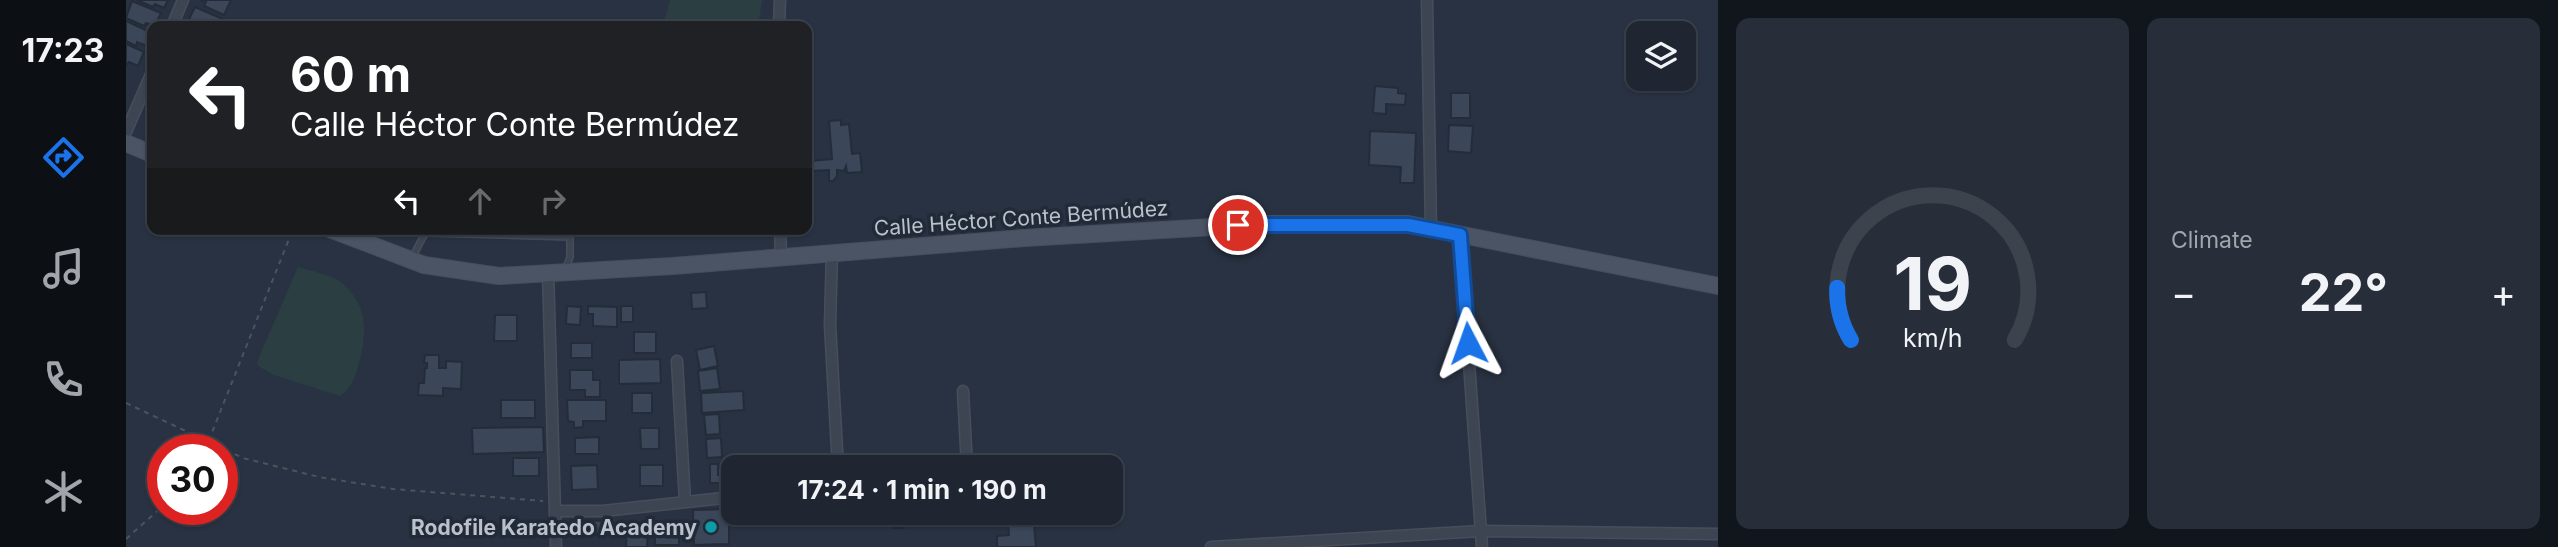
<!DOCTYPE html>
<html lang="en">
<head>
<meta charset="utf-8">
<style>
	body { margin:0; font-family:Inter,sans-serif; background:#272e3a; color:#f1f3f6; height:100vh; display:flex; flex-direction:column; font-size:26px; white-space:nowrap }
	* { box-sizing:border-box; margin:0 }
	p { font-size:23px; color:#a1a5ac }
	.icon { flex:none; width:38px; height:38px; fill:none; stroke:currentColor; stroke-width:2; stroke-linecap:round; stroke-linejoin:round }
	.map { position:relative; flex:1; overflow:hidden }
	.side { display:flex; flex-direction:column; gap:18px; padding:18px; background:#11151c; width:840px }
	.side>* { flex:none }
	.guide { position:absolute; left:21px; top:21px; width:665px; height:214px; border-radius:14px; box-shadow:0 2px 5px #0004,0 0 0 2px #3c434d; background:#202124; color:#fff; overflow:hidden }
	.controls { position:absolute; left:1500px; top:21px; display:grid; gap:14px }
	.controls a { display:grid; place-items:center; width:70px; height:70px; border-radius:14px; background:#1f2632; box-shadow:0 2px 5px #0004,0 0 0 2px #3c434d; font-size:35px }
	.speed { position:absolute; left:21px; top:434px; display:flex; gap:14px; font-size:35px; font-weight:700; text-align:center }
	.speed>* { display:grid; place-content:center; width:91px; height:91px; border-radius:50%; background:#1f2632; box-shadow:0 2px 5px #0004,0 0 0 2px #3c434d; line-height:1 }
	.speed .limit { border:10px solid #d22; background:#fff; color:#111 }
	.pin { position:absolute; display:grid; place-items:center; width:60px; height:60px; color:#fff; margin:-30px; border:4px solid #fff; border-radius:50%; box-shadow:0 2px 7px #0007 }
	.me { position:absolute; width:77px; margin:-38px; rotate:356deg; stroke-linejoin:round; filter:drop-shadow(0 0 5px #0008) }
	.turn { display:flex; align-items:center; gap:24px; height:147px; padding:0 28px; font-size:32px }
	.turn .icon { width:91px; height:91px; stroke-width:2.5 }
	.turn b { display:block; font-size:49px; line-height:60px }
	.lanes { display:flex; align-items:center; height:66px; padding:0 28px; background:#0003; justify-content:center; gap:35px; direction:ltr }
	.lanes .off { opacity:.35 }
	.big { font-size:52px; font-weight:700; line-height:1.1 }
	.side .card { flex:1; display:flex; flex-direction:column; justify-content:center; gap:10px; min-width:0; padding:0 24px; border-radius:14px; background:#272e3a }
	.side .dial { align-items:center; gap:0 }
	.dial svg { height:182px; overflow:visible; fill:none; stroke:#3c434d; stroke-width:7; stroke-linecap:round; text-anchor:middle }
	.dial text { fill:#f1f3f6; stroke:none }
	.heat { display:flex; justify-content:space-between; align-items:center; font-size:38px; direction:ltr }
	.side .tiles { flex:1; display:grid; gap:18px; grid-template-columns:repeat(2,1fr) }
	.trip { position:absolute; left:595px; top:455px; width:402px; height:70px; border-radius:14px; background:#1f2632; box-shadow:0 2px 5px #0004,0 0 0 2px #3c434d; font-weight:700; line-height:70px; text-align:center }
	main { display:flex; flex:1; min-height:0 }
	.tab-bar { display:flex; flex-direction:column; width:126px; justify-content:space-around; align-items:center; background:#0c0f14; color:#a1a5ac }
	.tab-bar .icon { width:49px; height:49px }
	.tab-bar .active { color:#1a73e8 }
	.tab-bar b { font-size:32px; color:#f1f3f6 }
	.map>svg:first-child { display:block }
</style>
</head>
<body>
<main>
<nav class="tab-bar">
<b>17:23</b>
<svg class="icon active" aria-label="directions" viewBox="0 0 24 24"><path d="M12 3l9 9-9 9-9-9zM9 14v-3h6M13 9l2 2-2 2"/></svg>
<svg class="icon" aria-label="music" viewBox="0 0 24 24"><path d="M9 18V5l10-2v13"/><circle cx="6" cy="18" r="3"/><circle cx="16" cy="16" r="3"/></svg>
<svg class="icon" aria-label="phone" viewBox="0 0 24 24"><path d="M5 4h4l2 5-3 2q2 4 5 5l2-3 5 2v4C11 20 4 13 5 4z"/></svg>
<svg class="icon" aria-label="climate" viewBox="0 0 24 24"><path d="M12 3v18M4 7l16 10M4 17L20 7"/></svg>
</nav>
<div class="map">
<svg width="1592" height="547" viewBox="0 0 1592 547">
	<rect width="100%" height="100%" fill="#293242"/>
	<g fill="#2b3f43">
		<path d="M544,0H636L632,26H560L538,23Z"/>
		<path d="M172,267C185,271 202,274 213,281C240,301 242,329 234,359C231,372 226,389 214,396L148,375L132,366L131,362Z"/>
	</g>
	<g fill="#3b4658" stroke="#242c39" stroke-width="2">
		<path d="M11,0H42L38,8L29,4L27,7Z"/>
		<path d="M74,0H105L98,15L78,6L80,2Z"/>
		<path d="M6,1L35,13L29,26L20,23L18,26L0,18Z"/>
		<path d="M69,7L97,19L94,26H69L71,22L63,19Z"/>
		<path d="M0,21L26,33L21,46L11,42L10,46L0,41Z"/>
		<path d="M0,44L18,52L12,66L3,62L0,65Z"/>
		<path d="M1249,86L1272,88V93L1280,94L1279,105L1260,104V114L1247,113Z"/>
		<rect x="1325" y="93" width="19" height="25"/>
		<path d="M715,120V125L723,124L726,154L734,153L736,172L721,173L720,166L718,171L711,170V176L707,181H703V170L684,171L683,161L706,159L703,121Z"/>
		<path d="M1323,125L1347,126L1345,153L1322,151Z"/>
		<path d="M1244,131L1290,133L1288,183H1274L1275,167L1243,165Z"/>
		<path d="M580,292L581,308L566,309L565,293Z"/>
		<path d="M441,306L455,307L454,325L440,324Z"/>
		<path d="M462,306L491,307V327L467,326V314H462Z"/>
		<rect x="495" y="306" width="12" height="16"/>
		<path d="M369,315H391V341H368Z"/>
		<rect x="508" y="332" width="22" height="21"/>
		<rect x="445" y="343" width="21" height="15"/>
		<path d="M588,346L592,366L574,370L570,350Z"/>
		<path d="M299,355H313V368H320V361L336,362L335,389L317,388V396L292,395L293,383H298L299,368H301V363H298Z"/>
		<path d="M534,359L535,383L493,384V360Z"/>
		<path d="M591,368L594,389L574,391L572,371Z"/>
		<path d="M444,370H467V380H474V397H459V390H444Z"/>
		<path d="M617,391L618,410L576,413L575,393Z"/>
		<rect x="506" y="393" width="20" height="20"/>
		<rect x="375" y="400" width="34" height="18"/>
		<path d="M441,400H480V421H457V427L448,428V422L442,421Z"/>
		<path d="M593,414L594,434L580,435L578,415Z"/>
		<path d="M417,427L418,452L347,454L346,428Z"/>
		<path d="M514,428H533V449H515Z"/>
		<path d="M473,437V454H449V438Z"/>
		<path d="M595,438L596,457L581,458L580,439Z"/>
		<rect x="387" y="458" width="26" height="18"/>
		<path d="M584,464H592V475H600V483H584Z"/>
		<path d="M471,465L472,489L446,490L445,466Z"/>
		<rect x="514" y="465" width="23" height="21"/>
		<path d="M603,509V544L568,545L567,510Z"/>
		<path d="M757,513H778V528H767V520H757Z"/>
		<path d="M783,513H803V522L783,523Z"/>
		<rect x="831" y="513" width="21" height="6"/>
		<path d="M881,513H907L910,547H871V536L883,535Z"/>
		<path d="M444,520L483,521V535H444Z"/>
		<path d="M501,523H522L521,547H500Z"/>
		<path d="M553,526V545H529V527Z"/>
	</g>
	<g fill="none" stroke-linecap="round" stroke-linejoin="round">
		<defs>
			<g id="lane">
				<path d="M300,233L444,237"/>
				<path d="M286,258L297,237L305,229"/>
				<path d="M440,268L444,257V229"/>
			</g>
			<g id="street">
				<path d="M1301,0L1305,229"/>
				<path d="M46,26L57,0"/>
				<path d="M653,26L654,0"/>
				<path d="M0,132L26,72"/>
				<path d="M654,229L655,256"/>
				<path d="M1334,235L1356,547"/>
				<path d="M706,252L704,325L712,467"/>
				<path d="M422,272L430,547"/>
				<path d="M551,361L559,502"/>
				<path d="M837,391L841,467"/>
				<path d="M429,511H477L607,497"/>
				<path d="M1085,547L1355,531L1592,534"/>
			</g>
			<g id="secondary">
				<path d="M0,143L26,154"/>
				<path d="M204,229L298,265L373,276L547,266L898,238L1139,224H1282L1592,286"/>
			</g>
		</defs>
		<use href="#lane" stroke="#474e5b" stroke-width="8"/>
		<use href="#street" stroke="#474e5b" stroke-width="13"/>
		<use href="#secondary" stroke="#474e5b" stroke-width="18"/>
		<g stroke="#44585b" stroke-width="2" stroke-dasharray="5 5" stroke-linecap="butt">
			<path d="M0,403L117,458L193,477L267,489L417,501"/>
			<path d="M79,450L167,229"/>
			<path d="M0,539L37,506"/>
		</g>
		<use href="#lane" stroke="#3d4552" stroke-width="5"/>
		<use href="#street" stroke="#3d4552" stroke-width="10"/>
		<use href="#secondary" stroke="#4b5465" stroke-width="16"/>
	</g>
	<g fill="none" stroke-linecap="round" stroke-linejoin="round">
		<defs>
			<path id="route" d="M1112,225H1282L1334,235L1342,343"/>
		</defs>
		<use href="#route" stroke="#114b97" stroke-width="18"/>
		<use href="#route" stroke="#1a73e8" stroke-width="12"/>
	</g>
	<circle fill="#0f9aa8" stroke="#212a37" stroke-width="2.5" cx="585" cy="527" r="7"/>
	<g text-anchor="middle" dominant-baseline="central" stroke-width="7" stroke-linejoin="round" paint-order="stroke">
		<g font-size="21" fill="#bac0cc" stroke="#212a37">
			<text transform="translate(895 218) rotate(-4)">Calle Héctor Conte Bermúdez</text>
		</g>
		<g font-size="21" font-weight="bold" fill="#bac0cc" stroke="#212a37" text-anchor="end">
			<text x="571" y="527">Rodofile Karatedo Academy</text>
		</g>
	</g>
</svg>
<div class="controls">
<a><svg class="icon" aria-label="layers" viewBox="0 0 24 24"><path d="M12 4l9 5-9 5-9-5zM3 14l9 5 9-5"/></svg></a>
</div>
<div class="speed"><div class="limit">30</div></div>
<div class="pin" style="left:1112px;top:225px;background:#d93025"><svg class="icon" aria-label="arrive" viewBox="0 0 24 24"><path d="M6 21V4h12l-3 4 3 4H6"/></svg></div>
<svg class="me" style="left:1342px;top:343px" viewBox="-20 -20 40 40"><path d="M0-17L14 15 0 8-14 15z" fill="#1a73e8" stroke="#fff" stroke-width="4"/></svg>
<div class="trip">17:24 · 1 min · 190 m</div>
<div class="guide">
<div class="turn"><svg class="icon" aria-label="left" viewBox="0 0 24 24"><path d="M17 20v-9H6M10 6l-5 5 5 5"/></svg><div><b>60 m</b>Calle Héctor Conte Bermúdez</div></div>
<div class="lanes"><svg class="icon" aria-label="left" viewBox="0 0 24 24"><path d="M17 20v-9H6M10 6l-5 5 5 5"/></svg><svg class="icon off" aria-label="ahead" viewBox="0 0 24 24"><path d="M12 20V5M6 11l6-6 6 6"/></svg><svg class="icon off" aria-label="right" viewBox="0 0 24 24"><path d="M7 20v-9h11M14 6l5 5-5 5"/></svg></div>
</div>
</div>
<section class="side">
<div class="tiles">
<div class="card dial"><svg viewBox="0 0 100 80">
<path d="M14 69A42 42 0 1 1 86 69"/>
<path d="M14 69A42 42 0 0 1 8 46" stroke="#1a73e8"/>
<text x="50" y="56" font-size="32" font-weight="700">19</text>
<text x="50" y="72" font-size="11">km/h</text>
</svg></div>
<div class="card"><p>Climate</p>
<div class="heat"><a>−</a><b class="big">22°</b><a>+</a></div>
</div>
</div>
</section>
</main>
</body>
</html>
